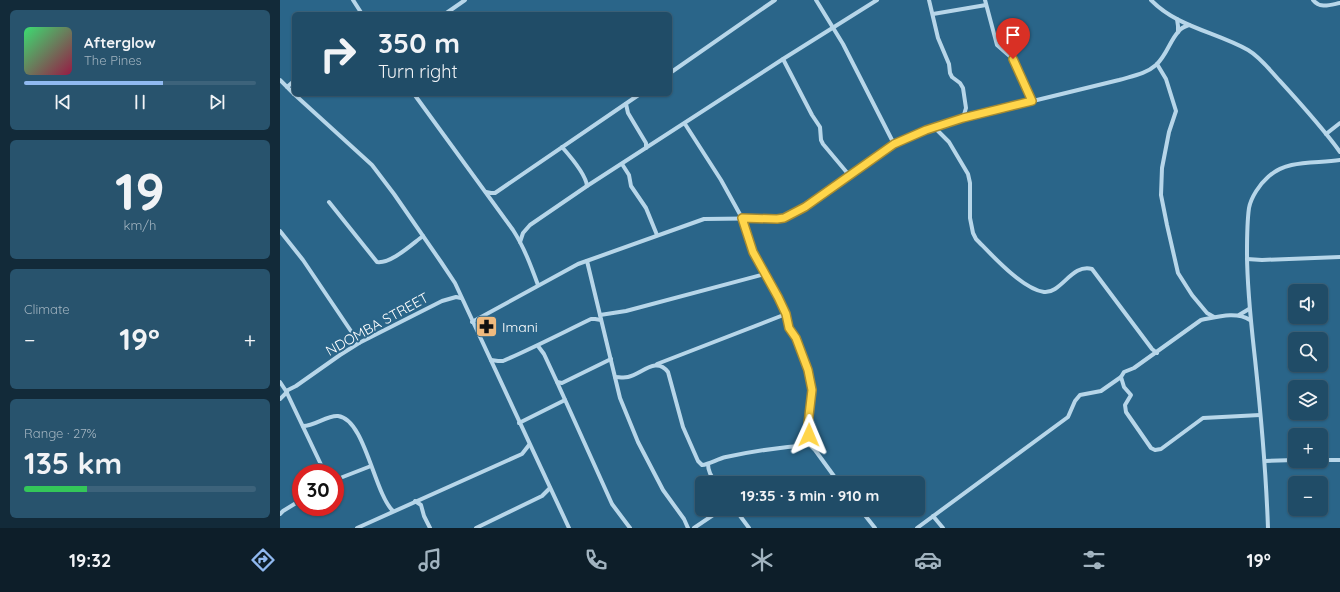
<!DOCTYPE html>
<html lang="en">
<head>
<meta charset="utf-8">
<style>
	body { margin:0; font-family:Quicksand,sans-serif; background:#28536d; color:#f1f3f6; height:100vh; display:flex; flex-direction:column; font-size:15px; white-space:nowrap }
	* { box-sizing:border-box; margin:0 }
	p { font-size:13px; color:#a2b4c0 }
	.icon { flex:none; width:22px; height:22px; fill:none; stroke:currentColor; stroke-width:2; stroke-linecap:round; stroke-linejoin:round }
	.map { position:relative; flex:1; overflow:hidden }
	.drawer { display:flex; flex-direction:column; gap:10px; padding:10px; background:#122a39; width:280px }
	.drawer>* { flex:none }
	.hud { position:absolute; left:12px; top:12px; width:380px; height:84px; border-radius:6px; box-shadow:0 1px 3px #0004,0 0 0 1px #3d637b; background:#204c67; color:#f1f3f6; overflow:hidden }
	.buttons { position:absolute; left:1008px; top:284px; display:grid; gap:8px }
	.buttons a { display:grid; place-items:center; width:40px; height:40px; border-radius:6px; background:#204c67; box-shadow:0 1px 3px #0004,0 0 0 1px #3d637b; font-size:20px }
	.speed { position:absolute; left:12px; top:464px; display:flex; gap:8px; font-size:20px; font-weight:700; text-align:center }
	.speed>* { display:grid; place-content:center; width:52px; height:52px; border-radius:50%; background:#204c67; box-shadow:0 1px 3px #0004,0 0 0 1px #3d637b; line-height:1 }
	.speed .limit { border:6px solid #d22; background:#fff; color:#111 }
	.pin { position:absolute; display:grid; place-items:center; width:34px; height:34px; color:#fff; margin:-41px -17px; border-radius:50% 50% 50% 0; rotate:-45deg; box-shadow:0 0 4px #0007 }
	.pin .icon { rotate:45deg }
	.me { position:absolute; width:44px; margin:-22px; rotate:1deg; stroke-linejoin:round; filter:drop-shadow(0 0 3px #0008) }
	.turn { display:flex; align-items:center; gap:14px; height:84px; padding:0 20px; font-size:18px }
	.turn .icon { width:52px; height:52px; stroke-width:2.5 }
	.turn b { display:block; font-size:28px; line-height:34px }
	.big { font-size:30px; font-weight:800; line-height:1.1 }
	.drawer .tile { flex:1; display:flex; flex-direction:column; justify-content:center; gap:6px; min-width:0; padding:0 14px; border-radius:6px; background:#28536d }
	.drawer .dial { align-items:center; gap:0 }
	.dial b { font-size:52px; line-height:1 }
	.song { display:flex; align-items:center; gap:12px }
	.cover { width:48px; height:48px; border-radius:6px; background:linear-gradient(135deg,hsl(140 70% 55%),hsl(340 70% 35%)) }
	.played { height:4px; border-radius:2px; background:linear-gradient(90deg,#90b9f0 60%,#3d637b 60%) }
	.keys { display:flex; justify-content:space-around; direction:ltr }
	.heat { display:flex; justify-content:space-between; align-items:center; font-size:22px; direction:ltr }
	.charge { height:6px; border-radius:3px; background:linear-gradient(90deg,#34c759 27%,#3d637b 0) }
	.trip { position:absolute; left:415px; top:476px; width:230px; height:40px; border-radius:6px; background:#204c67; box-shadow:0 1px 3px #0004,0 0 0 1px #3d637b; font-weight:800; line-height:40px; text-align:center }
	.menu { display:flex; height:64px; justify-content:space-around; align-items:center; background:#0d1e29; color:#a2b4c0 }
	.menu .icon { width:28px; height:28px }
	.menu .selected { color:#90b9f0 }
	.menu b { font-size:18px; color:#f1f3f6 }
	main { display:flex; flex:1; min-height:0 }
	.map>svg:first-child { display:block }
</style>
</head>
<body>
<main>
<section class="drawer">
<div class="tile">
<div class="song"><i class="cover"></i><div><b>Afterglow</b><p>The Pines</p></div></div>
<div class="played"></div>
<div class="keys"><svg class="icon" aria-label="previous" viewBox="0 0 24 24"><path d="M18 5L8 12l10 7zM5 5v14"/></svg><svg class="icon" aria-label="pause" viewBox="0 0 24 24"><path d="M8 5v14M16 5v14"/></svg><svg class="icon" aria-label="next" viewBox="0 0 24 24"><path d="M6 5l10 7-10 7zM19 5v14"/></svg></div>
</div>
<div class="tile dial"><b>19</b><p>km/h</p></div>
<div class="tile"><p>Climate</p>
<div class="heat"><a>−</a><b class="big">19°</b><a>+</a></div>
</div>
<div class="tile"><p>Range · 27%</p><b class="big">135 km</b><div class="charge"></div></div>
</section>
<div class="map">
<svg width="1060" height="528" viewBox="0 0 1060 528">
	<rect width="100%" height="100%" fill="#2a6589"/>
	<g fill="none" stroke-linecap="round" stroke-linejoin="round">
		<g stroke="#b7d6e9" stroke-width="4">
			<path d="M73,0L82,14"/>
			<path d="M536,0L563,44L614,144"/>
			<path d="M649,0L658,38L669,64L670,73L672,77L680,83L683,88L686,108L683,118"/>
			<path d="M705,0L717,45L733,59L752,101"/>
			<path d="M871,0C897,27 936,32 968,50C980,57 989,69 999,80C1020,103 1042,127 1060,152"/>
			<path d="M1033,0C1040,9 1050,5 1060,3"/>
			<path d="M165,14L185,0"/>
			<path d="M653,14L706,5"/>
			<path d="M897,19L898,26V32"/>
			<path d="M503,59L532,115L540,127L541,140L543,144L569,175"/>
			<path d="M877,64L886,79L896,111L889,132L882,168L881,195L887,225L898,273L912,295L927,313L934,317"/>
			<path d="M390,73L495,0"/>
			<path d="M0,80L14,94"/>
			<path d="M7,87L14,81"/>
			<path d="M14,94L92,165L114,194L161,262L175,283L289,528"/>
			<path d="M134,94L233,230C244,247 251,266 258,285"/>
			<path d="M346,104L348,113L366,143V148"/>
			<path d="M405,124L441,180L462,218L473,252L498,297L506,314L509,328L516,339L523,354L528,370L532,390L528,424L530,445"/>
			<path d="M655,128L669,142L688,174L690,183V218L693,233L696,239C711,254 742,289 764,292C781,294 792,263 812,269L872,349L877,353"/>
			<path d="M1046,134L1060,123"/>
			<path d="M282,147C290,156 306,174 307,186"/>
			<path d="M342,164L349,175L351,186L366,208L377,235"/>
			<path d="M206,192L211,193H215L360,94"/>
			<path d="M49,202L97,262C111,264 132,244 143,236"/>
			<path d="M0,231L23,260L79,343"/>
			<path d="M240,242L243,233L250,225L307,186L503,59L597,0"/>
			<path d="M967,259L982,260L1060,257"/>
			<path d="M307,261L340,398L358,442L383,490L404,519L408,528"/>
			<path d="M320,315L346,311L485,274"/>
			<path d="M959,315L969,309"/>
			<path d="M970,320C956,311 937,317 921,320L854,368L844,372L841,377L844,387L851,395L845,405L846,412L871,448L875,450L881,449L923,418L980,415"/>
			<path d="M192,322L298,264L424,219L504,218L525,207L614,144L646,131L683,118L839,80C852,76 866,74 876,65C887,55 890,40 899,31C901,28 906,26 909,25"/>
			<path d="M258,346L264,354L277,382L282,383L331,359"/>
			<path d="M211,360L218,361H223C253,348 282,333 311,319H315L321,320"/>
			<path d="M377,364L506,314"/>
			<path d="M335,377C339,377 343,378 348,377C362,374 376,356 388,372L403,427L418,461L422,465C430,464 437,459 446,457C474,451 501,447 530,445L535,450L559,483"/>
			<path d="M0,382L6,391L45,473"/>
			<path d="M277,382L332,504L350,528"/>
			<path d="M6,391L16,386L60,355L79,343L162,301L176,297L181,298"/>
			<path d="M0,399L7,392"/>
			<path d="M239,423L285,400"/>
			<path d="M23,426C35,426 47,415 58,416C85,419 94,493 113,511"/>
			<path d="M1041,460H1060"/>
			<path d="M985,461L1015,460"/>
			<path d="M428,464C428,472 432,477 436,483"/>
			<path d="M55,480L91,466"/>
			<path d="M135,501L141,505L144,516L150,528"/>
			<path d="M455,509L469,528"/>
			<path d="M580,509L595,528"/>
			<path d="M0,514L3,511L21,500"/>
			<path d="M653,516L663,528"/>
			<path d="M77,528L242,454L249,445"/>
			<path d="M196,528L262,496L270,488"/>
			<path d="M414,528L442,509"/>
			<path d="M637,528L788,417L795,401L800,395L821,391L841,377"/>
			<path d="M988,528C986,471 981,415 975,359C971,323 967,289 967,253C967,238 967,222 969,208C971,197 980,184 988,177C1007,159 1036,164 1060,160"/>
		</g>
	</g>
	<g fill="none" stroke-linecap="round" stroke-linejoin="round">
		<defs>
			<path id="route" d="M529,435L528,424L532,390L528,370L516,338L509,328L506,314L498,297L473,252L462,218L497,219L504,218L525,207L614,144L646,130L683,118L752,101L733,59"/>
		</defs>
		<use href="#route" stroke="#a68a30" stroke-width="10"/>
		<use href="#route" stroke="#ffd54a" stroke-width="7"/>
	</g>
	<defs>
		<symbol id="pharmacy-square" viewBox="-11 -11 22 22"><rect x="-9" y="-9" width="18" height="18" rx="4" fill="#efba7e" stroke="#2a6589"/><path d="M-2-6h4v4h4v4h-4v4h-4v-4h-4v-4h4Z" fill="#111"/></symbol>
	</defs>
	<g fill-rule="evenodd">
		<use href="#pharmacy-square" x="194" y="314" width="25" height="25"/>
	</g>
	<g text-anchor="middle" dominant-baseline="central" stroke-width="4" stroke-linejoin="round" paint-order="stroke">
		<g font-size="14" fill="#fff" stroke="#2a6589">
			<text transform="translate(97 324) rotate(-29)">NDOMBA STREET</text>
		</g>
		<g font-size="14" fill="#fff" stroke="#2a6589" text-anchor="start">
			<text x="222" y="327">Imani</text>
		</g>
	</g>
</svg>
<div class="buttons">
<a><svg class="icon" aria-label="sound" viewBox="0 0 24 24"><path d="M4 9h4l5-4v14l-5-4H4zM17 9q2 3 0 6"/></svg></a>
<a><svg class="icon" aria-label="search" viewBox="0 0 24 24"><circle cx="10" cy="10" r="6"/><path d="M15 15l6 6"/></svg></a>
<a><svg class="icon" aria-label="layers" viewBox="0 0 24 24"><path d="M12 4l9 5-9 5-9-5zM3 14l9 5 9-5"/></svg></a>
<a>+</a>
<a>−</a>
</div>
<div class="speed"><div class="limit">30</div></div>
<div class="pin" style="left:733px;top:59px;background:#d93025"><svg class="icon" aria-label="arrive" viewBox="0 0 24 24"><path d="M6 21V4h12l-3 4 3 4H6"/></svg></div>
<svg class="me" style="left:529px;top:435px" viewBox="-20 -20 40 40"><path d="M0-17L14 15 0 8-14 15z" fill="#ffd54a" stroke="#fff" stroke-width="4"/></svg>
<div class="trip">19:35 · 3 min · 910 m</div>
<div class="hud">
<div class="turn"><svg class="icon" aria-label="right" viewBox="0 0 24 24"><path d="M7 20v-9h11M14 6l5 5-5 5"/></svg><div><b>350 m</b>Turn right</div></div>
</div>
</div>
</main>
<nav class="menu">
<b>19:32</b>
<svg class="icon selected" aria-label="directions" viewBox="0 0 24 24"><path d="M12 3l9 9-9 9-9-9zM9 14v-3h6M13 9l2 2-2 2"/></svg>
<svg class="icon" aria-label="music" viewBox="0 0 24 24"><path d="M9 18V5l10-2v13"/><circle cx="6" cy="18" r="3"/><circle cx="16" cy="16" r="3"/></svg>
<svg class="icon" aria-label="phone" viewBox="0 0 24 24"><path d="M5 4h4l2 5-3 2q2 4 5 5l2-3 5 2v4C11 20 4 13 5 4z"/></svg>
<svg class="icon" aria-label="climate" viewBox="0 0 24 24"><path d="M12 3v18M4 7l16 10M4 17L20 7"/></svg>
<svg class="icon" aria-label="car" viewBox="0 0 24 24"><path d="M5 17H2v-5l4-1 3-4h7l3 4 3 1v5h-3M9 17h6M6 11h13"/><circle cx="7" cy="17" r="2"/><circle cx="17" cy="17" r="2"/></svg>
<svg class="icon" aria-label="filters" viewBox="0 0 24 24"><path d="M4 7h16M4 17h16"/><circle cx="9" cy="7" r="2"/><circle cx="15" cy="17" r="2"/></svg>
<b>19°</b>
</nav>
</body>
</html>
